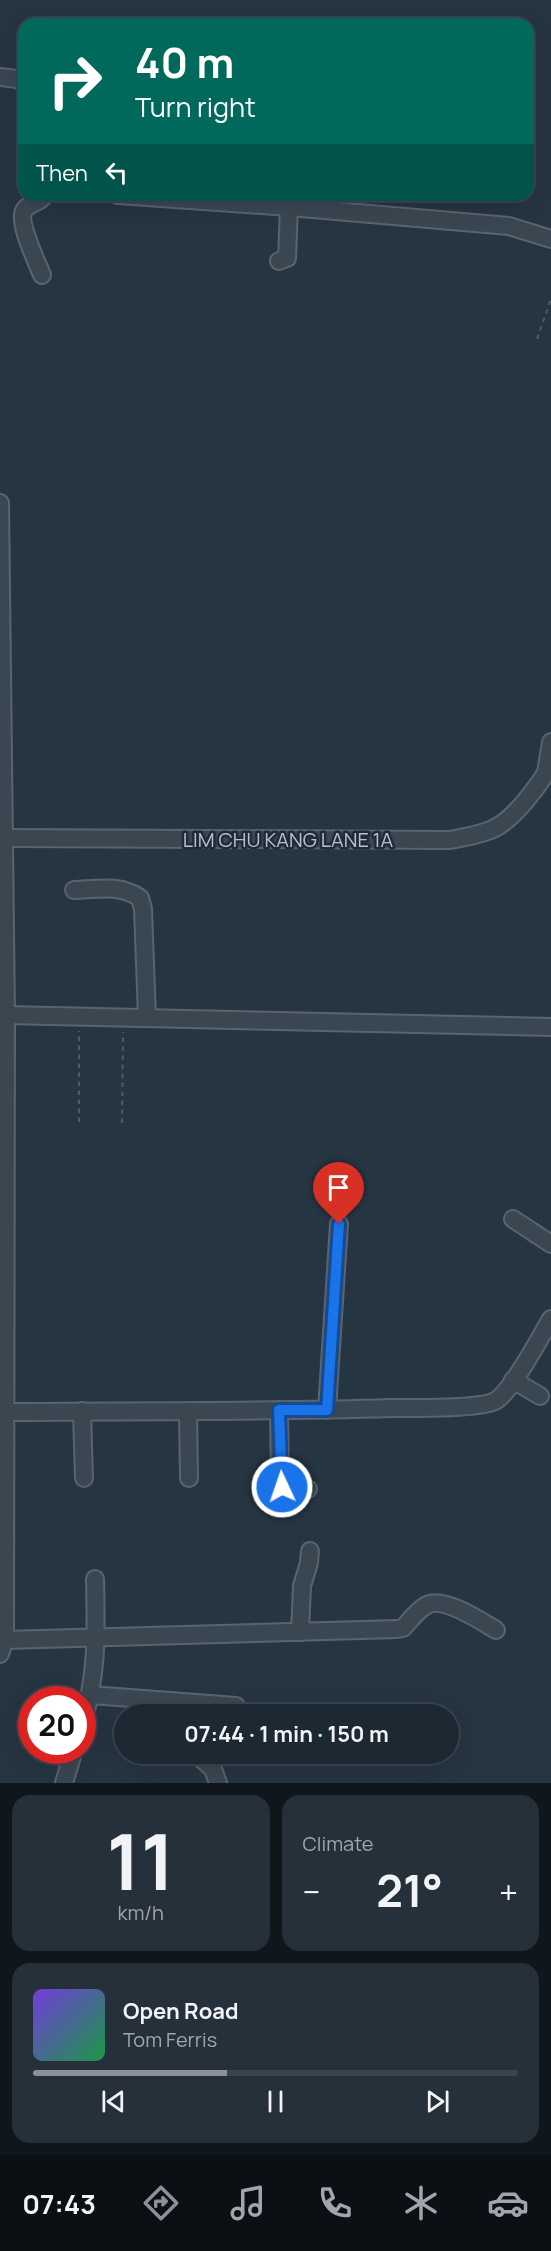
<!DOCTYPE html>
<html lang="en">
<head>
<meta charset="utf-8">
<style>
	body { margin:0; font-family:Manrope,sans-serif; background:#25303a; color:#f1f3f6; height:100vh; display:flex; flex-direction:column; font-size:22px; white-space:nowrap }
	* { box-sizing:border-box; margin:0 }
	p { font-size:20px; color:#a0a6ac }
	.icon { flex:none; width:33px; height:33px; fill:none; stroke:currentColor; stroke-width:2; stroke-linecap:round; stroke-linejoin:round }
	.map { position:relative; height:1783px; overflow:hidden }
	.sheet { display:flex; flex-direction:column; gap:12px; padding:12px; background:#0f161c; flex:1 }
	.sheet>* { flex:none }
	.hud { position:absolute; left:18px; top:18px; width:516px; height:183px; border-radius:18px; box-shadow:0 6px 24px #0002,0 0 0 2px #3a444d; background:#00695c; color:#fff; overflow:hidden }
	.speed { position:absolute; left:18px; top:1686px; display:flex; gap:12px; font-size:30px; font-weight:700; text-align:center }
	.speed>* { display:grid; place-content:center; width:78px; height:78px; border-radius:50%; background:#1c2832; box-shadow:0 6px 24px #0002,0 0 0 2px #3a444d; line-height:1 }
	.speed .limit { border:9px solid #d22; background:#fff; color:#111 }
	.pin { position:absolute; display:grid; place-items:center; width:51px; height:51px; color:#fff; margin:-62px -26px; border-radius:50% 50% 50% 0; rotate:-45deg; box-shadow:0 0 6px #0007 }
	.pin .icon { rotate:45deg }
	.me { position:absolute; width:66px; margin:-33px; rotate:357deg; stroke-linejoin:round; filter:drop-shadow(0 0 4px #0008) }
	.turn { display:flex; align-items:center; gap:21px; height:126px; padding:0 18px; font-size:27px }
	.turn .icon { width:78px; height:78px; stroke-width:2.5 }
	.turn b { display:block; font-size:42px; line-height:51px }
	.then { display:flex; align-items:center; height:57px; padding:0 18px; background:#0003; gap:12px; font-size:22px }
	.big { font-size:45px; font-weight:700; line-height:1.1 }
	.sheet .tile { flex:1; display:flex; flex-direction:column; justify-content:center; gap:9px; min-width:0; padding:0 21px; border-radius:18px; background:#25303a }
	.sheet .dial { align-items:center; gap:0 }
	.dial b { font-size:78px; line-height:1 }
	.song { display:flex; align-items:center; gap:18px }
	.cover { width:72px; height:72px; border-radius:9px; background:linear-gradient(135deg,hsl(260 70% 55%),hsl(140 70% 35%)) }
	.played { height:6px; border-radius:3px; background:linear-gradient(90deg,#8c9099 40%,#3a444d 40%) }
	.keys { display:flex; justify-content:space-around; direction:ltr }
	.heat { display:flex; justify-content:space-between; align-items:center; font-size:33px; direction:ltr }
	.sheet .tiles { flex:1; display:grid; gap:12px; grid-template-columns:1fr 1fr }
	.tile:last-child { grid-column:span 2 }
	.trip { position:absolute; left:114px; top:1704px; width:345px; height:60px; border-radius:30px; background:#1c2832; box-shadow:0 6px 24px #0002,0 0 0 2px #3a444d; font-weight:700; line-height:60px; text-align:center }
	.tabs { display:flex; height:96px; justify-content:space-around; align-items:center; background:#0b1014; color:#a0a6ac }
	.tabs .icon { width:42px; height:42px }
	.tabs .on { color:#8c9099 }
	.tabs b { font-size:27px; color:#f1f3f6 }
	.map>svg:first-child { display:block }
</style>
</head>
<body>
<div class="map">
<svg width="551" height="1783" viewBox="0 0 551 1783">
	<rect width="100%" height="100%" fill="#263542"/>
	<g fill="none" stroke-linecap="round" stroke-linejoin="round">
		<defs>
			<g id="minor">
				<path d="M0,77L17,79L24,83"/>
				<path d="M118,195L289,207L509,226L551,239"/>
				<path d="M279,261L287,258L289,207"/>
				<path d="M42,275C37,262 16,220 25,209C31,202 40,203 45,195"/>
				<path d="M0,503L6,1015L5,1640L0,1654"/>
				<path d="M546,773L551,742"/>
				<path d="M5,838L450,840C465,837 481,835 495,828C516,817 539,785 551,765"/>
				<path d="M74,890C97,889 120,884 140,898L143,909L147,1018"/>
				<path d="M6,1015L551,1027"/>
				<path d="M513,1219L551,1244"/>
				<path d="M513,1380L540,1396"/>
				<path d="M279,1410L280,1484L285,1488L308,1489"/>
				<path d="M327,1410L339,1224"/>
				<path d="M82,1411L84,1478"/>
				<path d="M188,1411L189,1478"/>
				<path d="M6,1412C134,1411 263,1412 391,1408C411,1408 480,1409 495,1401C511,1393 540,1337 551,1319"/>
				<path d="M300,1632L302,1586L309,1563L310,1551"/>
				<path d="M5,1640L397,1629L403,1628C410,1621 418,1609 427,1605C443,1596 481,1621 496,1630"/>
				<path d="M91,1695L236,1706"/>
				<path d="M82,1724C98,1675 96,1630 95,1579"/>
				<path d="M196,1754L213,1769L218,1783"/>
				<path d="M64,1783L74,1750"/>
			</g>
		</defs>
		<use href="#minor" stroke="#58646f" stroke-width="20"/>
		<g stroke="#486060" stroke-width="2" stroke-dasharray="4.5 4.5" stroke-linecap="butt">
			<path d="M537,339L551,299"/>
			<path d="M79,1122V1031"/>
			<path d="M122,1123L123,1032"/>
		</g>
		<use href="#minor" stroke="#3a4751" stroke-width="16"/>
	</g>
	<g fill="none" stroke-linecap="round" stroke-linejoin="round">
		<defs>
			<path id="route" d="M282,1487L279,1410H327L339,1224"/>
		</defs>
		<use href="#route" stroke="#114b97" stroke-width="15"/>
		<use href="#route" stroke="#1a73e8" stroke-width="10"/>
	</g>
	<g text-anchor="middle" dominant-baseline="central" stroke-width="5" stroke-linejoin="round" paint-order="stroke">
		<g font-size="20" fill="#b7c1cb" stroke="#1f2c37">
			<text x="288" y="839">LIM CHU KANG LANE 1A</text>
		</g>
	</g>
</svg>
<div class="speed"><div class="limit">20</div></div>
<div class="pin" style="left:339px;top:1224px;background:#d93025"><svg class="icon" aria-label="arrive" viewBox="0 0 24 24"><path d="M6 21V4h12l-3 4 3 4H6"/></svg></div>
<svg class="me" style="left:282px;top:1487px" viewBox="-20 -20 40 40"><circle r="17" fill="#1a73e8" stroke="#fff" stroke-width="3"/><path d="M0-11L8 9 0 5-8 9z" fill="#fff"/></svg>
<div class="trip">07:44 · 1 min · 150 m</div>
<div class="hud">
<div class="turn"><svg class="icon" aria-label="right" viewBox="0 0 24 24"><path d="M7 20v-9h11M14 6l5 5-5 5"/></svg><div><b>40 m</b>Turn right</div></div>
<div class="then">Then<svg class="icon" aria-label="left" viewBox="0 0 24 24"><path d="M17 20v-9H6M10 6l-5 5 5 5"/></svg></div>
</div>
</div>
<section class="sheet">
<div class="tiles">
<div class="tile dial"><b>11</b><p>km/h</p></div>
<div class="tile"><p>Climate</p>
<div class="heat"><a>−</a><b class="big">21°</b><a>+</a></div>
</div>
<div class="tile">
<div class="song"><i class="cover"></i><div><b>Open Road</b><p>Tom Ferris</p></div></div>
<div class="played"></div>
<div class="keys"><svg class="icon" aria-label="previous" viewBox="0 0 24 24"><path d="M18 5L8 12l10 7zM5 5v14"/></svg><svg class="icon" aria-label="pause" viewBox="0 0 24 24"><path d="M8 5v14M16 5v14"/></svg><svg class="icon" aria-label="next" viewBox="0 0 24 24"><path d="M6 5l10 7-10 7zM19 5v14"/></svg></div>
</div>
</div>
</section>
<nav class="tabs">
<b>07:43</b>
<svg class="icon on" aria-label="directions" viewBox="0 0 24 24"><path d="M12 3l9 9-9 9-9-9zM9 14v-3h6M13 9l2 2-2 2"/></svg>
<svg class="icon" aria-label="music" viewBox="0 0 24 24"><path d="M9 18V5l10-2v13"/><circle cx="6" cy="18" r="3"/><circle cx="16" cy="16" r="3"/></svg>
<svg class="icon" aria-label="phone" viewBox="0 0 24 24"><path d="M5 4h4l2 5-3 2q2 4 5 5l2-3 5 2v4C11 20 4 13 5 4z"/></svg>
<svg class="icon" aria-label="climate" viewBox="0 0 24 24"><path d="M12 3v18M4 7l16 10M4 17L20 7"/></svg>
<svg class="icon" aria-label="car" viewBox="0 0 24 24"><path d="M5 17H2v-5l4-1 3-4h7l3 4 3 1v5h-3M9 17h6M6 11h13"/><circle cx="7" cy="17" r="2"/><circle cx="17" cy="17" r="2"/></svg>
</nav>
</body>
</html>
